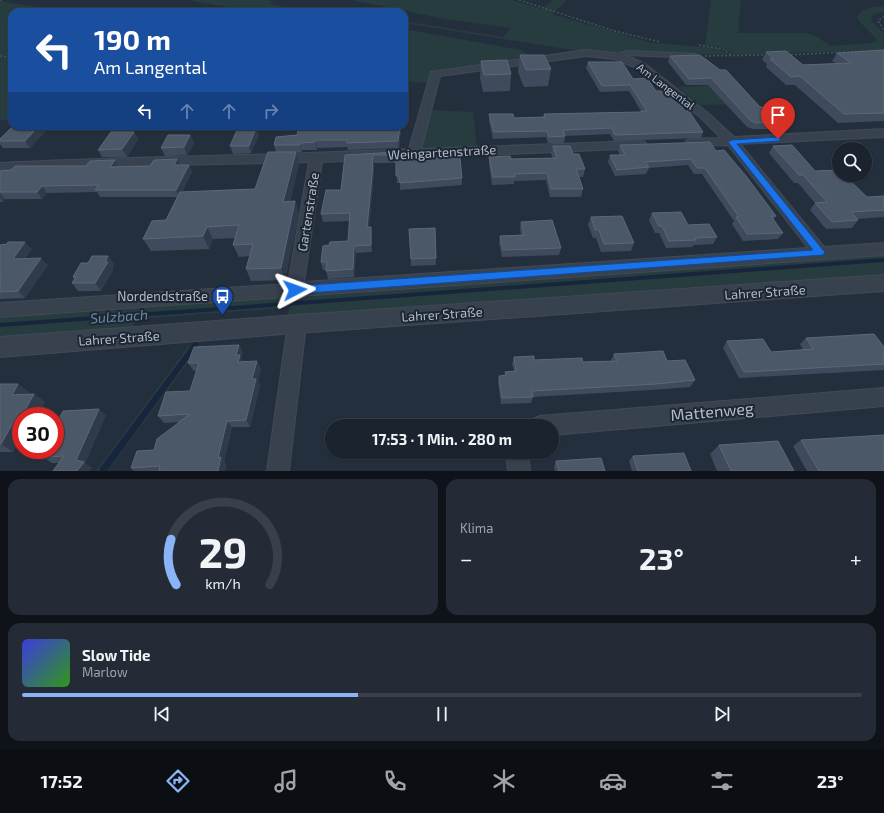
<!DOCTYPE html>
<html lang="de">
<head>
<meta charset="utf-8">
<style>
	body { margin:0; font-family:"Exo 2",sans-serif; background:#242b36; color:#f1f3f6; height:100vh; display:flex; flex-direction:column; font-size:15px; white-space:nowrap }
	* { box-sizing:border-box; margin:0 }
	p { font-size:13px; color:#a0a4aa }
	.icon { flex:none; width:22px; height:22px; fill:none; stroke:currentColor; stroke-width:2; stroke-linecap:round; stroke-linejoin:round }
	.map { position:relative; height:471px; overflow:hidden }
	.details { display:flex; flex-direction:column; gap:8px; padding:8px; background:#0f1319; flex:1 }
	.details>* { flex:none }
	.top-card { position:absolute; left:8px; top:8px; width:400px; height:122px; border-radius:12px; box-shadow:0 1px 3px #0004,0 0 0 1px #39404a; background:#1a4fa0; color:#fff; overflow:hidden }
	.tools { position:absolute; left:832px; top:142px; display:grid; gap:8px }
	.tools a { display:grid; place-items:center; width:40px; height:40px; border-radius:50%; background:#1b232e; box-shadow:0 1px 3px #0004,0 0 0 1px #39404a; font-size:20px }
	.speed { position:absolute; left:12px; top:407px; display:flex; gap:8px; font-size:20px; font-weight:700; text-align:center }
	.speed>* { display:grid; place-content:center; width:52px; height:52px; border-radius:50%; background:#1b232e; box-shadow:0 1px 3px #0004,0 0 0 1px #39404a; line-height:1 }
	.speed .limit { border:6px solid #d22; background:#fff; color:#111 }
	.pin { position:absolute; display:grid; place-items:center; width:34px; height:34px; color:#fff; margin:-41px -17px; border-radius:50% 50% 50% 0; rotate:-45deg; box-shadow:0 0 4px #0007 }
	.pin .icon { rotate:45deg }
	.me { position:absolute; width:44px; margin:-22px; rotate:86deg; stroke-linejoin:round; filter:drop-shadow(0 0 3px #0008) }
	.turn { display:flex; align-items:center; gap:14px; height:84px; padding:0 20px; font-size:18px }
	.turn .icon { width:52px; height:52px; stroke-width:2.5 }
	.turn b { display:block; font-size:28px; line-height:34px }
	.lanes { display:flex; align-items:center; height:38px; padding:0 20px; background:#0003; justify-content:center; gap:20px; direction:ltr }
	.lanes .off { opacity:.35 }
	.big { font-size:30px; font-weight:700; line-height:1.1 }
	.details .widget { flex:1; display:flex; flex-direction:column; justify-content:center; gap:6px; min-width:0; padding:0 14px; border-radius:12px; background:#242b36 }
	.details .dial { align-items:center; gap:0 }
	.dial svg { height:104px; overflow:visible; fill:none; stroke:#39404a; stroke-width:7; stroke-linecap:round; text-anchor:middle }
	.dial text { fill:#f1f3f6; stroke:none }
	.song { display:flex; align-items:center; gap:12px }
	.cover { width:48px; height:48px; border-radius:6px; background:linear-gradient(135deg,hsl(240 70% 55%),hsl(110 70% 35%)) }
	.played { height:4px; border-radius:2px; background:linear-gradient(90deg,#8ab4f8 40%,#39404a 40%) }
	.keys { display:flex; justify-content:space-around; direction:ltr }
	.heat { display:flex; justify-content:space-between; align-items:center; font-size:22px; direction:ltr }
	.details .tiles { flex:1; display:grid; gap:8px; grid-template-columns:1fr 1fr }
	.widget:last-child { grid-column:span 2 }
	.trip { position:absolute; left:325px; top:419px; width:234px; height:40px; border-radius:20px; background:#1b232e; box-shadow:0 1px 3px #0004,0 0 0 1px #39404a; font-weight:700; line-height:40px; text-align:center }
	.dock { display:flex; height:64px; justify-content:space-around; align-items:center; background:#0b0e12; color:#a0a4aa }
	.dock .icon { width:28px; height:28px }
	.dock .selected { color:#8ab4f8 }
	.dock b { font-size:18px; color:#f1f3f6 }
	.map>svg:first-child { display:block }
</style>
</head>
<body>
<div class="map">
<svg width="884" height="471" viewBox="0 0 884 471">
	<rect width="100%" height="100%" fill="#242f3e"/>
	<g fill="#263c3f">
		<path d="M187,0H266L274,1L270,4L312,12H255Z"/>
		<path d="M351,0H512L542,9L553,0H567L552,14L652,43L717,48L730,55L578,51L404,23V21L503,37L511,28L450,20Z"/>
		<path d="M711,0H741L738,33H806L816,36L830,46L870,43L877,41C872,32 863,27 857,18C862,7 873,7 884,6V12L873,14L871,21L884,33V50L736,55L720,47L705,45Z"/>
		<path d="M0,1L49,9L62,8L96,12H12V120H0Z"/>
		<path d="M404,29L521,50L531,57L431,73L426,83L404,81Z"/>
		<path d="M727,85L746,104L701,105L678,87Z"/>
		<path d="M431,110L473,112L477,147L421,148Z"/>
		<path d="M884,255V274L288,315L291,298Z"/>
		<path d="M285,297L283,308L136,319L132,328L0,338V318Z"/>
		<path d="M200,346L108,471H96L188,347Z"/>
	</g>
	<g fill="none" stroke-linecap="round" stroke-linejoin="round">
		<g fill="#17263c" fill-rule="evenodd">
			<path d="M884,258V262L0,327V323Z"/>
			<path d="M196,341L198,342L199,344L198,346L107,471H99L100,468L194,342Z"/>
		</g>
		<defs>
			<path id="service" d="M628,51L695,54L698,56L695,58L628,55L615,57L612,55Z"/>
			<g id="minor">
				<path d="M586,50L615,53L632,58L645,64L708,113L734,137L884,129V137L740,144L824,247L884,243V255L0,317V303L288,284L309,162L80,167L0,171V163C136,156 273,156 409,149L431,72ZM586,56L614,59L637,68L700,117L721,138L691,139L687,140L685,143L687,146L728,145L808,248L304,282L322,162L645,148L647,145L645,142L641,141L421,149L440,76Z"/>
				<path d="M297,317L303,319L306,324L289,471H267L288,324L291,319Z"/>
				<path d="M884,388V406L552,435V426H530L533,419L540,416Z"/>
				<path d="M506,452H528L530,471H508Z"/>
			</g>
			<path id="tertiary" d="M884,275V291L283,334L0,357V337L283,316Z"/>
		</defs>
		<use href="#service" stroke="#414a57" stroke-width="2"/>
		<use href="#minor" stroke="#414a57" stroke-width="2"/>
		<use href="#tertiary" stroke="#414a57" stroke-width="2"/>
		<g stroke="#3f5557" stroke-width="1.5" stroke-dasharray="2 2" stroke-linecap="butt">
			<path d="M0,0H3"/>
			<path d="M519,0L611,30L660,42"/>
			<path d="M884,16L878,21L884,30"/>
			<path d="M699,45L723,49L733,56"/>
			<path d="M787,55L884,50"/>
			<path d="M0,56L12,58"/>
			<path d="M705,56L766,55"/>
		</g>
		<use href="#service" fill="#38414e" fill-rule="evenodd"/>
		<use href="#minor" fill="#38414e" fill-rule="evenodd"/>
		<use href="#tertiary" fill="#38414e" fill-rule="evenodd"/>
	</g>
	<g fill="#3f4b5c">
		<path d="M884,50V121L838,123L795,85H786L766,67L767,64L762,60L766,52L803,65L836,63L832,61L837,53Z"/>
		<path d="M520,55L551,69L548,86L524,87L518,72Z"/>
		<path d="M700,55L776,122L772,129H753L747,127L708,85H686L668,62L670,56Z"/>
		<path d="M481,61L511,74L510,91L483,92L480,78Z"/>
		<path d="M588,62L633,79L656,91L685,111L703,132L701,138L614,141L610,134L565,136L564,143H548L546,137L493,139L489,121V114L514,118L543,117L544,114L640,112L641,111L629,91L600,92L586,68Z"/>
		<path d="M13,126H40L45,132L30,148H3L0,144V139Z"/>
		<path d="M401,129L399,148L348,150L347,147L317,148V150H302V152H296L299,164L290,201H295L299,214L285,280L251,281L246,269L250,256L239,257L233,245L235,238L213,239L209,249L151,251L143,239L166,220L177,197H100L97,192L47,193L42,199H5L3,202H0V171L86,166L115,160L118,166H150L177,159L180,165H189L192,172L182,192L255,189L276,152L274,145Z"/>
		<path d="M134,132L138,139L127,157H102L98,150Z"/>
		<path d="M190,135L194,143L187,155L165,156L161,148Z"/>
		<path d="M259,135L251,153L233,154L230,146Z"/>
		<path d="M620,145L716,151L776,216L773,220L783,233L778,239L743,241L732,224L734,221L702,174H694L688,165L649,168L646,174L615,176L608,162L610,155H620L618,151Z"/>
		<path d="M553,146L573,154L585,169L583,177H579L583,189L581,197H550L546,180L514,181V184L492,185L489,164V157L511,159L553,158L551,154Z"/>
		<path d="M773,146L815,171L867,197L884,196V218L883,217L857,219L858,220L852,228L826,229L810,210L815,203L798,183H794L769,153Z"/>
		<path d="M396,152L397,159L462,178V185L400,190V183H397L396,163H374L373,184L369,227L372,235V252L356,253L354,277L328,279L326,270H323L321,262L329,245L348,241L350,221L323,222L321,214L341,190L345,155Z"/>
		<path d="M652,213L688,225L717,237L713,244L694,245L692,247L666,248L659,233H655L649,220Z"/>
		<path d="M591,217L634,243L631,251L601,252L596,238H593L588,225Z"/>
		<path d="M521,222L561,248L559,255L502,257L499,243L500,236L521,235L520,229Z"/>
		<path d="M435,228L436,265L411,266L409,229Z"/>
		<path d="M0,245L32,249L25,258L48,265L25,298L0,299Z"/>
		<path d="M108,256L114,264L112,268L113,270L101,291H78L72,283L74,279L73,277L88,263Z"/>
		<path d="M806,338L884,347V370L739,378L723,348L727,341L771,352L803,350L800,344Z"/>
		<path d="M243,352L241,358L243,361L261,368L258,382L260,386L250,427H232L224,461L226,464L225,471H134L131,468L154,450L179,422L164,423L158,416L190,391L197,371H194L188,363Z"/>
		<path d="M614,354L667,361L695,380L690,387L651,390L533,397L531,403L501,404L498,382L499,376H505V372L514,371L512,364L514,357L534,360L583,362L611,361V360Z"/>
		<path d="M0,384H18L29,392L28,394H34L45,402L37,416H21L13,452H0Z"/>
		<path d="M106,415L85,463L92,468L59,463H52L43,457V456L34,450H55Z"/>
		<path d="M801,440L884,471H807L793,446Z"/>
		<path d="M719,445L794,471H717L710,454Z"/>
		<path d="M633,456L691,471H632L629,461Z"/>
		<path d="M556,461L605,471H555L554,467Z"/>
	</g>
	<g fill="#2f3b4b">
		<path d="M39,126H40L45,132L30,148L25,141Z"/>
		<path d="M400,126H401V129L399,148L398,141Z"/>
		<path d="M256,128L259,135L251,153L249,146Z"/>
		<path d="M134,132L138,139L127,157L122,149Z"/>
		<path d="M190,135L194,143L187,155L184,147Z"/>
		<path d="M316,140L317,148V150L315,142Z"/>
		<path d="M300,143L302,150V152L300,145Z"/>
		<path d="M296,152L299,164L286,214L283,202Z"/>
		<path d="M373,155L374,163L373,184L368,235L367,227Z"/>
		<path d="M177,159L181,166L174,165Z"/>
		<path d="M115,160L119,168L110,167Z"/>
		<path d="M189,165L192,172L179,197L176,190Z"/>
		<path d="M42,186L47,193L42,199L37,192Z"/>
		<path d="M0,193L5,199L3,202L0,198Z"/>
		<path d="M295,201L299,214L285,280L281,268Z"/>
		<path d="M207,227L213,239L209,249L203,236Z"/>
		<path d="M371,227L372,235V252L371,245Z"/>
		<path d="M25,242L32,249L20,266L13,259Z"/>
		<path d="M354,246L356,253L354,277L353,269Z"/>
		<path d="M108,256L114,264L112,268L113,270L101,291L95,283L105,262Z"/>
		<path d="M41,258L48,265L25,298L18,291Z"/>
		<path d="M239,345L243,352L241,358L244,363L238,362L236,355Z"/>
		<path d="M257,361L261,368L258,382L260,386L250,427L246,420L252,379Z"/>
		<path d="M18,384L29,392L23,403L12,395Z"/>
		<path d="M34,394L45,402L37,416H29L24,412Z"/>
		<path d="M99,409L106,415L85,463L92,468L90,471H77L76,460Z"/>
		<path d="M19,412L25,416H21V438L13,452L1,444Z"/>
		<path d="M227,421L232,427L224,461L226,464L225,471H218V458Z"/>
	</g>
	<g fill="#4b5868" stroke="#5c6777">
		<path d="M884,50V113L844,114L800,76L791,77L770,59H774L766,52L786,51L803,65L851,63L837,53Z"/>
		<path d="M520,55H544L551,69L526,70Z"/>
		<path d="M700,55L720,70H726L760,107H762L776,122L756,123L751,121L711,78L689,79L670,56Z"/>
		<path d="M507,60L511,74L484,75L481,61Z"/>
		<path d="M588,62H622L633,79L647,78L656,91H670L685,111H689L703,132L615,135L612,128L563,130L565,136L549,137L547,131L494,132L489,114H513L514,118L545,117L544,114L641,112V111H647L630,85L602,86Z"/>
		<path d="M13,126H39L25,141H0V139Z"/>
		<path d="M299,126H400L398,141L347,143V140H316L315,142L300,143V145H274L276,137L297,135Z"/>
		<path d="M238,128H256L249,146H230Z"/>
		<path d="M111,132H134L122,149L98,150Z"/>
		<path d="M168,135H190L184,147L161,148Z"/>
		<path d="M710,142L716,151L724,150L746,176L776,216H771L783,233L747,234L736,217H739L705,168H697L691,159L645,162L649,167L617,170L610,155H625L620,145Z"/>
		<path d="M792,145L815,171L839,170V175H844L867,197L884,196V210L851,212L858,220L832,222L815,203L827,202L803,175H799L773,146Z"/>
		<path d="M553,146H570L573,154H579L585,169H576L583,189H551L547,173L514,174L515,177H493L489,157L510,156L511,159L557,158Z"/>
		<path d="M268,152H296L283,202L295,201L281,268L246,269L253,244L233,245L239,225L207,227L203,236L143,239L152,221L166,220L180,192L255,189Z"/>
		<path d="M396,152V155H373L372,176L367,227H371V245L354,246L353,269L326,271L327,262H321L323,246L329,245L330,242L348,241L350,213L321,214L326,190H341L345,155Z"/>
		<path d="M460,158L462,178L400,183L399,176H396V159Z"/>
		<path d="M177,159L174,165H189L176,190H95L99,185L42,186L37,192H0V171L11,170L15,166H86L90,161L115,160L110,167L150,166L154,160Z"/>
		<path d="M681,212L688,225L709,224L717,237L695,238L696,240L669,241L662,226H659L652,213Z"/>
		<path d="M622,216L634,243L604,244L599,230H595L591,217Z"/>
		<path d="M552,220L561,248L503,250L500,236L524,235L521,222Z"/>
		<path d="M435,228L436,258L411,259L409,229Z"/>
		<path d="M8,242H25L13,259L41,258L18,291L0,292V281L2,278H0V245L7,244Z"/>
		<path d="M92,256H108L105,262H108L95,283H72L76,277H73L81,263H88Z"/>
		<path d="M874,334L884,347V364L744,372L727,341L763,339L771,352L813,349L806,338Z"/>
		<path d="M239,345L236,355H240L238,362L257,361L252,379H256L246,420L227,421L218,458L221,457L218,471H159L160,466L131,468L137,451L154,450L157,439L190,414L158,416L166,392L190,391L199,363H188L194,347Z"/>
		<path d="M663,351L667,361L685,360L695,380L656,384L532,391L533,397L502,398L499,376L506,375L505,372L516,371L514,357L534,356V360L582,358L583,362L617,361L614,354Z"/>
		<path d="M0,384H18L12,395L34,394L24,412H19L1,444H0Z"/>
		<path d="M99,409L76,460L84,462L77,471H53L64,456L43,457L46,450H55V423H57L63,411Z"/>
		<path d="M884,435V471H819L801,440Z"/>
		<path d="M778,441L794,471H731L719,445Z"/>
		<path d="M684,453L691,471H638L633,456Z"/>
		<path d="M601,458L605,471H559L556,461Z"/>
	</g>
	<path fill="#1a73e8" stroke="#114b97" d="M778,137L780,138V141L737,144L823,250L825,252L823,255L295,294L291,292L290,290L291,287L295,286L813,250L728,142L732,140Z"/>
	<defs>
		<symbol id="bus-pin" viewBox="-11 -11 22 30"><path d="M0 17L-7.5 6A9.5 9.5 0 1 1 7.5 6Z" fill="#1a4fb4" stroke="#1d2633"/><path d="M-5-6H5V4H4V6H2V4H-2V6H-4V4H-5ZM-3.5-4V0h7V-4ZM-3.5 1.2v1.5H-2V1.2ZM2 1.2v1.5H3.5V1.2Z" fill="#fff"/></symbol>
	</defs>
	<g fill-rule="evenodd">
		<use href="#bus-pin" x="210" y="284" width="25" height="34"/>
	</g>
	<g text-anchor="middle" dominant-baseline="central" stroke-width="4" stroke-linejoin="round" paint-order="stroke">
		<g font-size="11" fill="#b4bcc9" stroke="#1d2633">
			<text transform="translate(666 86) rotate(37)">Am Langental</text>
		</g>
		<g font-size="13" fill="#b4bcc9" stroke="#1d2633">
			<text transform="translate(442 152) rotate(-3)">Weingartenstraße</text>
			<text transform="translate(308 212) rotate(-81)">Gartenstraße</text>
			<text transform="translate(765 292) rotate(-4)">Lahrer Straße</text>
			<text transform="translate(442 314) rotate(-4)">Lahrer Straße</text>
			<text transform="translate(119 338) rotate(-4)">Lahrer Straße</text>
		</g>
		<g font-size="13" fill="#b4bcc9" stroke="#1d2633" text-anchor="end">
			<text x="208" y="296">Nordendstraße</text>
		</g>
		<g font-size="14" font-style="italic" fill="#6d86a8" stroke="#1d2633">
			<text transform="translate(119 316) rotate(-4)">Sulzbach</text>
		</g>
		<g font-size="16" fill="#b4bcc9" stroke="#1d2633">
			<text transform="translate(712 411) rotate(-5)">Mattenweg</text>
		</g>
	</g>
</svg>
<div class="tools">
<a><svg class="icon" aria-label="search" viewBox="0 0 24 24"><circle cx="10" cy="10" r="6"/><path d="M15 15l6 6"/></svg></a>
</div>
<div class="speed"><div class="limit">30</div></div>
<div class="pin" style="left:778px;top:139px;background:#d93025"><svg class="icon" aria-label="arrive" viewBox="0 0 24 24"><path d="M6 21V4h12l-3 4 3 4H6"/></svg></div>
<svg class="me" style="left:295px;top:290px" viewBox="-20 -20 40 40"><path d="M0-17L14 15 0 8-14 15z" fill="#1a73e8" stroke="#fff" stroke-width="4"/></svg>
<div class="trip">17:53 · 1 Min. · 280 m</div>
<div class="top-card">
<div class="turn"><svg class="icon" aria-label="left" viewBox="0 0 24 24"><path d="M17 20v-9H6M10 6l-5 5 5 5"/></svg><div><b>190 m</b>Am Langental</div></div>
<div class="lanes"><svg class="icon" aria-label="left" viewBox="0 0 24 24"><path d="M17 20v-9H6M10 6l-5 5 5 5"/></svg><svg class="icon off" aria-label="ahead" viewBox="0 0 24 24"><path d="M12 20V5M6 11l6-6 6 6"/></svg><svg class="icon off" aria-label="ahead" viewBox="0 0 24 24"><path d="M12 20V5M6 11l6-6 6 6"/></svg><svg class="icon off" aria-label="right" viewBox="0 0 24 24"><path d="M7 20v-9h11M14 6l5 5-5 5"/></svg></div>
</div>
</div>
<section class="details">
<div class="tiles">
<div class="widget dial"><svg viewBox="0 0 100 80">
<path d="M14 69A42 42 0 1 1 86 69"/>
<path d="M14 69A42 42 0 0 1 10 34" stroke="#8ab4f8"/>
<text x="50" y="56" font-size="32" font-weight="700">29</text>
<text x="50" y="72" font-size="11">km/h</text>
</svg></div>
<div class="widget"><p>Klima</p>
<div class="heat"><a>−</a><b class="big">23°</b><a>+</a></div>
</div>
<div class="widget">
<div class="song"><i class="cover"></i><div><b>Slow Tide</b><p>Marlow</p></div></div>
<div class="played"></div>
<div class="keys"><svg class="icon" aria-label="previous" viewBox="0 0 24 24"><path d="M18 5L8 12l10 7zM5 5v14"/></svg><svg class="icon" aria-label="pause" viewBox="0 0 24 24"><path d="M8 5v14M16 5v14"/></svg><svg class="icon" aria-label="next" viewBox="0 0 24 24"><path d="M6 5l10 7-10 7zM19 5v14"/></svg></div>
</div>
</div>
</section>
<nav class="dock">
<b>17:52</b>
<svg class="icon selected" aria-label="directions" viewBox="0 0 24 24"><path d="M12 3l9 9-9 9-9-9zM9 14v-3h6M13 9l2 2-2 2"/></svg>
<svg class="icon" aria-label="music" viewBox="0 0 24 24"><path d="M9 18V5l10-2v13"/><circle cx="6" cy="18" r="3"/><circle cx="16" cy="16" r="3"/></svg>
<svg class="icon" aria-label="phone" viewBox="0 0 24 24"><path d="M5 4h4l2 5-3 2q2 4 5 5l2-3 5 2v4C11 20 4 13 5 4z"/></svg>
<svg class="icon" aria-label="climate" viewBox="0 0 24 24"><path d="M12 3v18M4 7l16 10M4 17L20 7"/></svg>
<svg class="icon" aria-label="car" viewBox="0 0 24 24"><path d="M5 17H2v-5l4-1 3-4h7l3 4 3 1v5h-3M9 17h6M6 11h13"/><circle cx="7" cy="17" r="2"/><circle cx="17" cy="17" r="2"/></svg>
<svg class="icon" aria-label="filters" viewBox="0 0 24 24"><path d="M4 7h16M4 17h16"/><circle cx="9" cy="7" r="2"/><circle cx="15" cy="17" r="2"/></svg>
<b>23°</b>
</nav>
</body>
</html>
